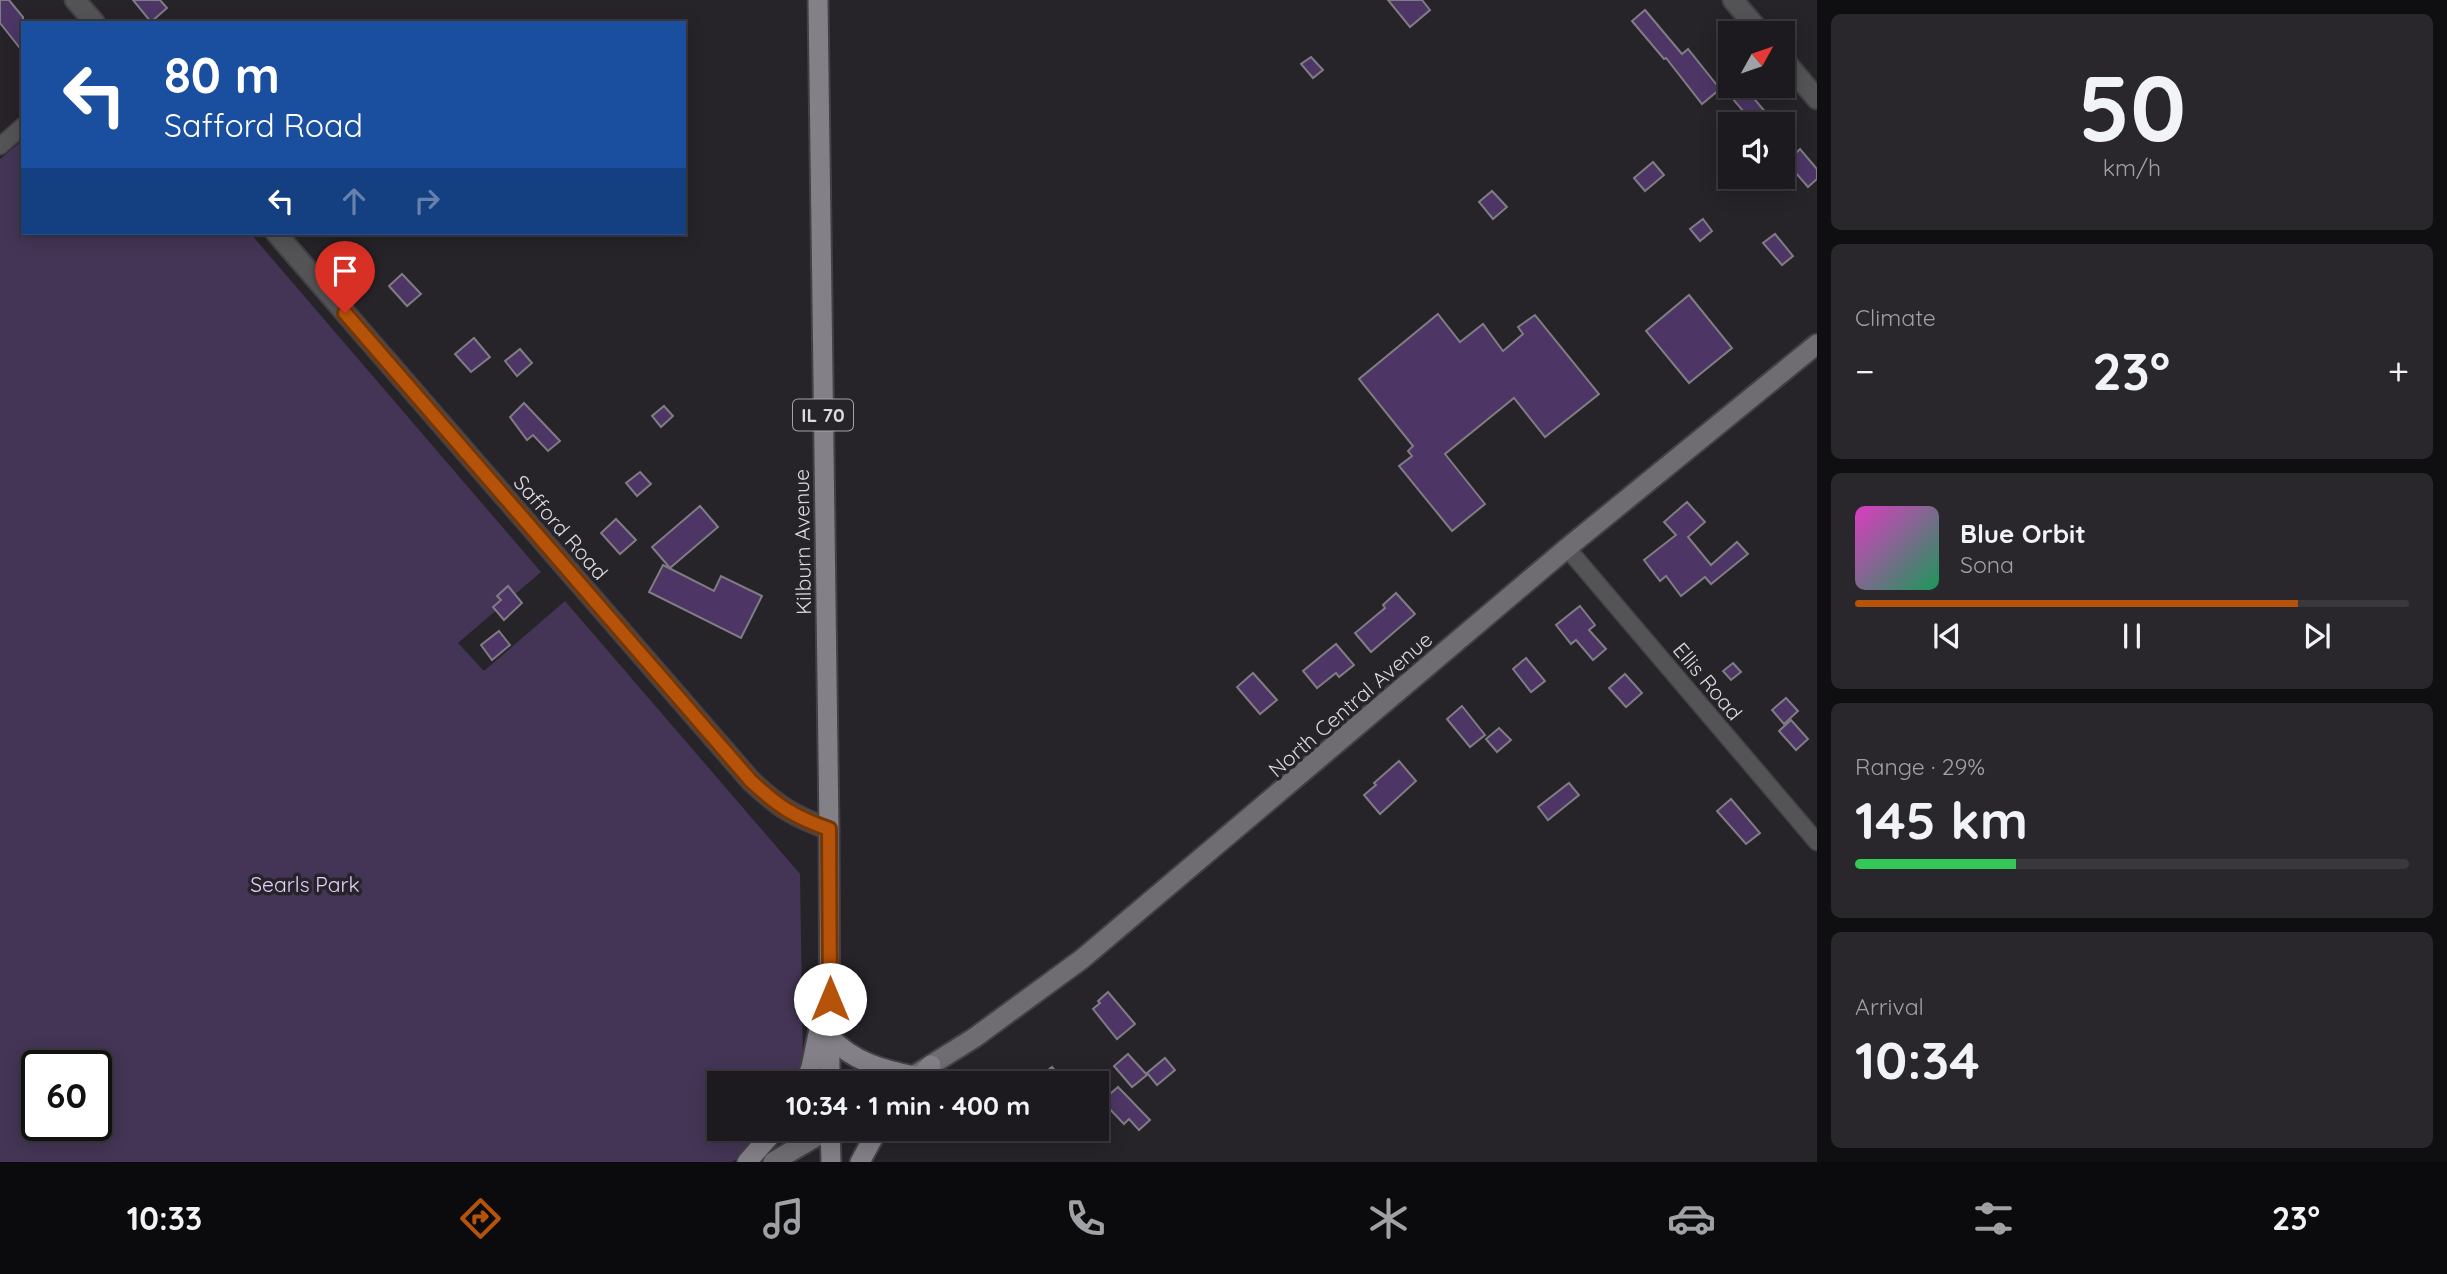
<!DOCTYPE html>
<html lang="en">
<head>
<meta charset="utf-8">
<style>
	body { margin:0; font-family:Quicksand,sans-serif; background:#29272c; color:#f1f3f6; height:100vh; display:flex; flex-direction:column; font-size:26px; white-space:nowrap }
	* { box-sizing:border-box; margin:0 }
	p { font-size:23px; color:#a0a1a4 }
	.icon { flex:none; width:38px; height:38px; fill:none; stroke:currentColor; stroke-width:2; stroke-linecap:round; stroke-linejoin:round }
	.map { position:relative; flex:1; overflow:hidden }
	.details { display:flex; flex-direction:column; gap:14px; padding:14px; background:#0f0e11; width:630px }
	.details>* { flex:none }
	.banner { position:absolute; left:21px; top:21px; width:665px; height:214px; border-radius:0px; box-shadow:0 4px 18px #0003,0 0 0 2px #3a383d; background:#1a4fa0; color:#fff; overflow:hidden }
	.needle { width:46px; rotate:50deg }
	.buttons { position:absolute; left:1718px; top:21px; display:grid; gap:14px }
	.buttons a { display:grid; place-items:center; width:77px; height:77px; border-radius:0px; background:#1c1a1f; box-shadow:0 4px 18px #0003,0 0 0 2px #3a383d; font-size:35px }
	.speed { position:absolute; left:21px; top:1050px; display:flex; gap:14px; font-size:35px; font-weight:700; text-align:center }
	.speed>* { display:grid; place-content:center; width:91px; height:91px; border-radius:50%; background:#1c1a1f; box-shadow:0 4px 18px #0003,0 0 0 2px #3a383d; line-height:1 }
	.speed .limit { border:4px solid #111; border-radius:10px; background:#fff; color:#111 }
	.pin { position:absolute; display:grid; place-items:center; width:60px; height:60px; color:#fff; margin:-72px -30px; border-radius:50% 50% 50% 0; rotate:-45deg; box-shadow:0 0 7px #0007 }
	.pin .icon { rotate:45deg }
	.me { position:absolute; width:77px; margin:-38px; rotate:0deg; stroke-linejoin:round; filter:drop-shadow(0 0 5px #0008) }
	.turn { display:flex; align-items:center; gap:24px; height:147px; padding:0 28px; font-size:32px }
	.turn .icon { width:91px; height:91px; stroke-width:2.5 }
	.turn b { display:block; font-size:49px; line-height:60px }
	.lanes { display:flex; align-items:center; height:66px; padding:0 28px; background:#0003; justify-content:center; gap:35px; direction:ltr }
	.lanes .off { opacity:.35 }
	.big { font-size:52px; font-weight:700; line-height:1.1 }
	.details .tile { flex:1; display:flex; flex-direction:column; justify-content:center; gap:10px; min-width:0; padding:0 24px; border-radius:10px; background:#29272c }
	.details .dial { align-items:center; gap:0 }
	.dial b { font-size:91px; line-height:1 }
	.song { display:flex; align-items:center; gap:21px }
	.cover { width:84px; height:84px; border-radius:10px; background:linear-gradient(135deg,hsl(310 70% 55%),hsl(150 70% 35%)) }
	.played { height:7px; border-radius:4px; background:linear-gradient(90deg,#b45309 80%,#3a383d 80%) }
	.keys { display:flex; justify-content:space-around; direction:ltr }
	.heat { display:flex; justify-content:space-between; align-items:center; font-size:38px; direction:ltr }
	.charge { height:10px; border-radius:5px; background:linear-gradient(90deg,#34c759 29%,#3a383d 0) }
	.trip { position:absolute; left:707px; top:1071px; width:402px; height:70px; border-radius:0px; background:#1c1a1f; box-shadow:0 4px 18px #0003,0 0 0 2px #3a383d; font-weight:700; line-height:70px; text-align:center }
	.tabs { display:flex; height:112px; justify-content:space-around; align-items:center; background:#0b0a0c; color:#a0a1a4 }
	.tabs .icon { width:49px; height:49px }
	.tabs .active { color:#b45309 }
	.tabs b { font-size:32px; color:#f1f3f6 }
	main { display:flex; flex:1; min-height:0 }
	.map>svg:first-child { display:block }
</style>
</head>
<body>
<main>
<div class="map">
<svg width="1817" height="1162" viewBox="0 0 1817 1162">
	<rect width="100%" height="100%" fill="#262329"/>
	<path fill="#443556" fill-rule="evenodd" d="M23,140V233H250L541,572L458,643L484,671L565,601L800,874L803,1067L797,1083H719V1129H770L748,1152L732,1162H0V159ZM37,1066H96V1125H37Z"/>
	<g fill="#4d3666" stroke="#7f7c83" stroke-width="2">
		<path d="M0,0H9L23,17V52L0,23Z"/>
		<path d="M133,0H160L167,8L151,22Z"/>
		<path d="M1388,0H1422L1430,10L1410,27Z"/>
		<path d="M1645,10L1682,54L1688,49L1720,89L1702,104L1666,58L1664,59L1632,21Z"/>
		<path d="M1311,57L1323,70L1313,78L1301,64Z"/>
		<path d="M1745,88L1767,114L1770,111L1781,124H1754L1732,98Z"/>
		<path d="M1783,138L1796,153L1800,149L1817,169V179L1808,187L1789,165L1783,171Z"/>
		<path d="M1653,162L1664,175L1645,191L1634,178Z"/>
		<path d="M1492,191L1507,207L1493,219L1479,202Z"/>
		<path d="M1703,219L1712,231L1700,241L1690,229Z"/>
		<path d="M1775,234L1793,256L1782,265L1763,243Z"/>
		<path d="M402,274L421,294L407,306L389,286Z"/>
		<path d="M1689,295L1732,348L1689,383L1646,331Z"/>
		<path d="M1438,314L1460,342L1483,324L1503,351L1523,334L1518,327L1535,315L1599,394L1545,437L1514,398L1445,454L1485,504L1452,531L1399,466L1412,456L1408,451L1413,446L1359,379Z"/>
		<path d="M474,338L490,357L471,372L455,354Z"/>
		<path d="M520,349L532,363L517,376L505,361Z"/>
		<path d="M524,403L560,441L548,451L533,435L527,440L510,417Z"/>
		<path d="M664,406L673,416L661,427L652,416Z"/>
		<path d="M640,472L651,484L637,496L626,483Z"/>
		<path d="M1687,502L1705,522L1688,537L1711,565L1737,542L1748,554L1711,584L1705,577L1681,596L1666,576L1660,581L1644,560L1676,535L1664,522Z"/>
		<path d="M700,506L718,527L670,568L652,547Z"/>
		<path d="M616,519L636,540L620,554L601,533Z"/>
		<path d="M663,565L714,591L721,576L762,596L741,638L649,592Z"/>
		<path d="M508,586L522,603L504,620L493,607L501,600L497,596Z"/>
		<path d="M1396,593L1415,614L1371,652L1355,633L1385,608L1383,605Z"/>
		<path d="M1580,606L1595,625L1589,630L1606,649L1593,660L1576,640L1571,644L1556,625Z"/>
		<path d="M499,631L510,645L492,660L481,645Z"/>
		<path d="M1336,644L1354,665L1339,677L1336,673L1317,688L1303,671Z"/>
		<path d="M1526,658L1545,681L1531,692L1513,669Z"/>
		<path d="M1733,663L1741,672L1731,680L1723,671Z"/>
		<path d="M1253,673L1277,700L1260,714L1237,687Z"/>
		<path d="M1625,674L1642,693L1626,707L1609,688Z"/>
		<path d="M1786,698L1798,711L1784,724L1772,710Z"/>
		<path d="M1462,706L1485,735L1470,747L1447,719Z"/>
		<path d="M1791,720L1808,739L1796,750L1779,731Z"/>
		<path d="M1499,728L1511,740L1497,752L1486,739Z"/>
		<path d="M1399,761L1416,781L1380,814L1364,795L1376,785L1374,783Z"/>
		<path d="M1569,783L1579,795L1548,820L1538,807Z"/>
		<path d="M1731,799L1760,833L1746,844L1717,811Z"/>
		<path d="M1108,992L1135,1024L1117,1039L1093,1009L1100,1003L1098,1001Z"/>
		<path d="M1128,1054L1147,1075L1132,1087L1114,1066Z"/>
		<path d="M1165,1058L1175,1070L1157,1085L1147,1073Z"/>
		<path d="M1052,1067L1065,1083H1032Z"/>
		<path d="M1118,1087L1150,1120L1139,1130L1129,1119L1124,1124L1102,1101Z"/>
	</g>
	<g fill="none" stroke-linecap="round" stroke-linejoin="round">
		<defs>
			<g id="minor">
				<path d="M0,146L23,126"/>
				<path d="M1567,548L1817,842"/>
			</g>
			<g id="tertiary">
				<path d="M75,0L95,23"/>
				<path d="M1733,0L1761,33"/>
				<path d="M1783,59L1817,99"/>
				<path d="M276,233L751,781C779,807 793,816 829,829"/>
			</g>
			<g id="secondary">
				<path d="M902,1083L974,1038L1082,959L1567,548L1817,344"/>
				<path d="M773,1162L829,1129"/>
			</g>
			<g id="primary">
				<path d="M818,0L829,829L830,1083"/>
				<path d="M830,1037C854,1062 881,1069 914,1076"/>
				<path d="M805,1083L811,1067L822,1015"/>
				<path d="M914,1083L931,1065"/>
				<path d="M830,1129L831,1162"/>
				<path d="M747,1162L776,1129"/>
				<path d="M860,1162L878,1129"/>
			</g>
		</defs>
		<use href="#minor" stroke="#434046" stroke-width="19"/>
		<use href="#tertiary" stroke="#434046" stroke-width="23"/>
		<use href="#secondary" stroke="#434046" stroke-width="23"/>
		<use href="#primary" stroke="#434046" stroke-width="23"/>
		<use href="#minor" stroke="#545356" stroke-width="16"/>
		<use href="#tertiary" stroke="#545356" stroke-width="19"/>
		<use href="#secondary" stroke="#6f6d71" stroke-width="19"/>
		<use href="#primary" stroke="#838087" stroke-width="19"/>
	</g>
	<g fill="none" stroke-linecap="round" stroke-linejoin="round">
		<defs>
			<path id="route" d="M345,313L751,781C778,806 794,817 829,829L830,999"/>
		</defs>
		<use href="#route" stroke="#753606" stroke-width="18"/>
		<use href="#route" stroke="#b45309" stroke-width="12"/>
	</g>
	<g text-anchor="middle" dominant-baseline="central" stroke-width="7" stroke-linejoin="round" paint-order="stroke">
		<rect fill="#262329" stroke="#a5a3a8" stroke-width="2" x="793" y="399.5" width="60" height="31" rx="5"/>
		<g font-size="19" font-weight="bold" fill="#dbdade">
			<text x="823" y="415">IL 70</text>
		</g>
		<g font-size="21" fill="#dbdade" stroke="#262329">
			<text transform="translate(561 527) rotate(49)">Safford Road</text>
			<text transform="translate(802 542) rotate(-91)">Kilburn Avenue</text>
			<text transform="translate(1708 681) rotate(50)">Ellis Road</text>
			<text transform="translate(1350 704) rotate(-41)">North Central Avenue</text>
		</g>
		<g font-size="21" fill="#e4cfff" stroke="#262329">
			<text x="305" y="884">Searls Park</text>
		</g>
	</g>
</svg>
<div class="buttons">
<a><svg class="needle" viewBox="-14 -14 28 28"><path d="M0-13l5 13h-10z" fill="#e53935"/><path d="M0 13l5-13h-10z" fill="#a0a1a4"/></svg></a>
<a><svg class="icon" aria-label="sound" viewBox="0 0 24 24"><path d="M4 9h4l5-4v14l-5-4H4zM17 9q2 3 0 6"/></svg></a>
</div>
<div class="speed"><div class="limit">60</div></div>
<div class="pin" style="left:345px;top:313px;background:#d93025"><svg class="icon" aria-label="arrive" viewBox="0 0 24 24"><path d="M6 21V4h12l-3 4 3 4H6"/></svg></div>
<svg class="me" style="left:830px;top:999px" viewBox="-20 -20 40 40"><circle r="19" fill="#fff"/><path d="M0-13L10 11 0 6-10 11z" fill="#b45309"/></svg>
<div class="trip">10:34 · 1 min · 400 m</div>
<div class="banner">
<div class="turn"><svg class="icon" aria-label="left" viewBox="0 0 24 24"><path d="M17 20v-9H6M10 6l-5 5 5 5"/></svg><div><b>80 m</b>Safford Road</div></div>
<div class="lanes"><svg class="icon" aria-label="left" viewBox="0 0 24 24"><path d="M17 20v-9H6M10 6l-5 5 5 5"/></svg><svg class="icon off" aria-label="ahead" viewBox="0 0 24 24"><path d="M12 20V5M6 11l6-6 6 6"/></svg><svg class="icon off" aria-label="right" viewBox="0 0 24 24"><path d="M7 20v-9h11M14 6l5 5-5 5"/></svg></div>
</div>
</div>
<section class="details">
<div class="tile dial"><b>50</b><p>km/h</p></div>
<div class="tile"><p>Climate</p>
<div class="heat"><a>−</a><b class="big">23°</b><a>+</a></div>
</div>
<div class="tile">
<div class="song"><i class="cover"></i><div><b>Blue Orbit</b><p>Sona</p></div></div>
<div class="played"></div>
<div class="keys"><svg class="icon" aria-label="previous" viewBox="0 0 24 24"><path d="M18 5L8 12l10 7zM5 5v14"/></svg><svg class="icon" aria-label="pause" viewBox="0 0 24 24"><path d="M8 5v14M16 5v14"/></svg><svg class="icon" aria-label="next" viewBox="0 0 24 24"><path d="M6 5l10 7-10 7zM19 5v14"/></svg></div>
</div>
<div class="tile"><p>Range · 29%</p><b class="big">145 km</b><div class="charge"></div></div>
<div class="tile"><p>Arrival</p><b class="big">10:34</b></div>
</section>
</main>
<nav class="tabs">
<b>10:33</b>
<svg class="icon active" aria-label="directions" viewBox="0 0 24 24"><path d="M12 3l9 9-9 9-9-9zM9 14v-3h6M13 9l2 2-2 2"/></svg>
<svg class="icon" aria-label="music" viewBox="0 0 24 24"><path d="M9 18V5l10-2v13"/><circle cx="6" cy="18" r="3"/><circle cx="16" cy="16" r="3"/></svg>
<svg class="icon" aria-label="phone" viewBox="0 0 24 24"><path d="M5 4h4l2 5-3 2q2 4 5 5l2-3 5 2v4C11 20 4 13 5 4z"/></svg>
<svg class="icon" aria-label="climate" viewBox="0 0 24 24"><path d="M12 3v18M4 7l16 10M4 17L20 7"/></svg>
<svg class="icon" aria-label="car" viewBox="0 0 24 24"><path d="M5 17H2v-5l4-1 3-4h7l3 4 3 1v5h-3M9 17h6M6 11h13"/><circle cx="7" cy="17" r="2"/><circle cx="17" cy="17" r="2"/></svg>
<svg class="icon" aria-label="filters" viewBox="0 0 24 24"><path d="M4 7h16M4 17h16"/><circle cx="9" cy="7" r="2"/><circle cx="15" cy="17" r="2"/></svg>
<b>23°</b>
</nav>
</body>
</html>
